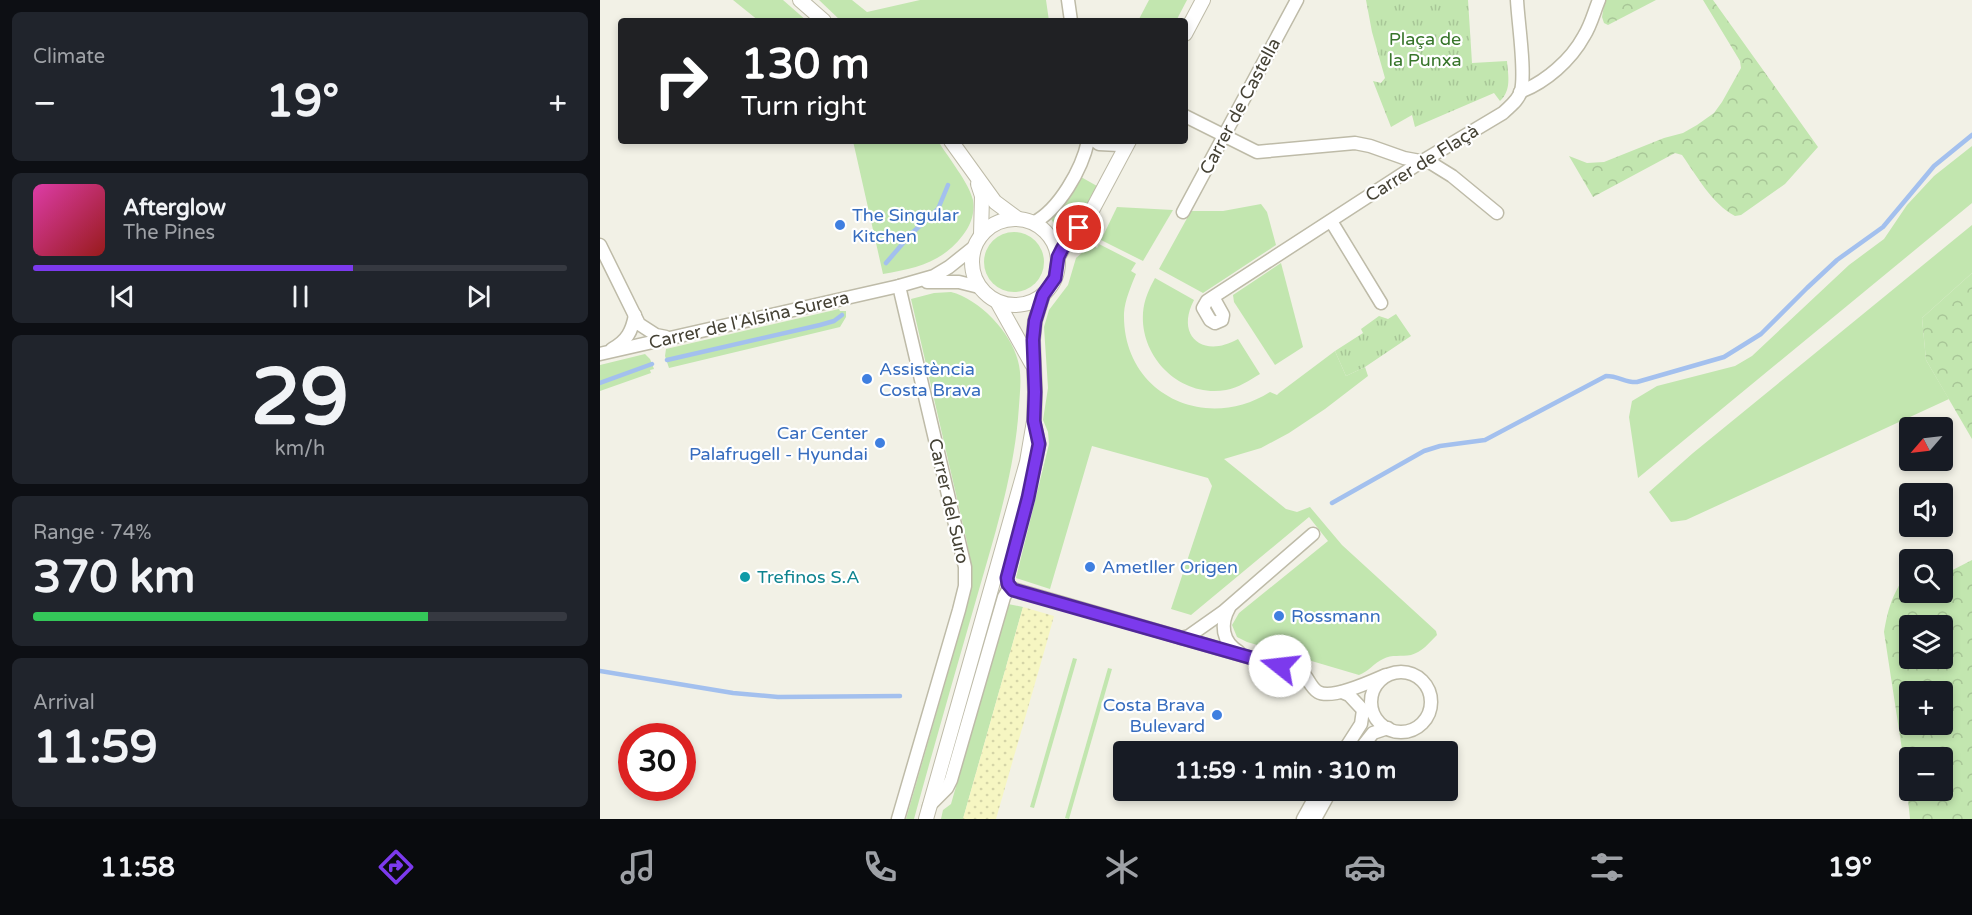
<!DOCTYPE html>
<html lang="en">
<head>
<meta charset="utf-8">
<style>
	body { margin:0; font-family:"Varela Round",sans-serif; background:#20242c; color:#f1f3f6; height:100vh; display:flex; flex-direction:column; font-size:22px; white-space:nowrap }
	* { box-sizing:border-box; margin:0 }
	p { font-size:20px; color:#9ea1a6 }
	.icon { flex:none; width:33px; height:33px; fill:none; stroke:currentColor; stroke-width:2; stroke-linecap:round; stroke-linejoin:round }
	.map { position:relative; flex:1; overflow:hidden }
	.drawer { display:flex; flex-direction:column; gap:12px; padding:12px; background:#0d0f14; width:600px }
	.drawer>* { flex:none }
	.top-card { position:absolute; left:18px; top:18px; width:570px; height:126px; border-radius:6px; box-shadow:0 3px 9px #0003; background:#202124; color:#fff; overflow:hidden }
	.needle { width:39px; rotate:242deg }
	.tools { position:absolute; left:1299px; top:417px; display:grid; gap:12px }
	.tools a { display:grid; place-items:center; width:54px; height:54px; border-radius:6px; background:#171b24; box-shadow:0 3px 9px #0003; font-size:30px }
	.speed { position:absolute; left:18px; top:723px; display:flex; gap:12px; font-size:30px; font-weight:700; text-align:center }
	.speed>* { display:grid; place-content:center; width:78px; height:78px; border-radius:50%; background:#171b24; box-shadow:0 3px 9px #0003; line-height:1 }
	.speed .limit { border:9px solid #d22; background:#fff; color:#111 }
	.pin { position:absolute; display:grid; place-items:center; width:51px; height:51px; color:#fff; margin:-26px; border:3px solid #fff; border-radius:50%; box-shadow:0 2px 6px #0007 }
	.me { position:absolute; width:66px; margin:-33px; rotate:286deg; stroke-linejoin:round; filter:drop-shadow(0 0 4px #0008) }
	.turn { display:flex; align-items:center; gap:21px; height:126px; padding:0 24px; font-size:27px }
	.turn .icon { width:78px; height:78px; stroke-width:2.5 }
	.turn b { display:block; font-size:42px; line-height:51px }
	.big { font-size:45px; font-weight:800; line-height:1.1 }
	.drawer .tile { flex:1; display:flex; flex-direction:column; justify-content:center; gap:9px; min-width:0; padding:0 21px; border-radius:9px; background:#20242c }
	.drawer .dial { align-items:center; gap:0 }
	.dial b { font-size:78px; line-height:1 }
	.song { display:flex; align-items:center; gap:18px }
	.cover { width:72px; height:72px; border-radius:9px; background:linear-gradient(135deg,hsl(320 70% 55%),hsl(0 70% 35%)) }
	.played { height:6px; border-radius:3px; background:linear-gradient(90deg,#7c3aed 60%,#363941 60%) }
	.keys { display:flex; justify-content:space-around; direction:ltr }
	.heat { display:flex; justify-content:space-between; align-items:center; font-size:33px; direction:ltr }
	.charge { height:9px; border-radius:4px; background:linear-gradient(90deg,#34c759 74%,#363941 0) }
	.trip { position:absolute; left:513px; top:741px; width:345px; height:60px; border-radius:6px; background:#171b24; box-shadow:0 3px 9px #0003; font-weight:800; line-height:60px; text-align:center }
	.tab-bar { display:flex; height:96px; justify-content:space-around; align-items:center; background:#090b0e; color:#9ea1a6 }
	.tab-bar .icon { width:42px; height:42px }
	.tab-bar .current { color:#7c3aed }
	.tab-bar b { font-size:27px; color:#f1f3f6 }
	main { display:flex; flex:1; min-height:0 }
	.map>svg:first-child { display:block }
</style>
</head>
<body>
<main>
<section class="drawer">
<div class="tile"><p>Climate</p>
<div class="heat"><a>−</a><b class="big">19°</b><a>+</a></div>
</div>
<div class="tile">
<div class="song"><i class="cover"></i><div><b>Afterglow</b><p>The Pines</p></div></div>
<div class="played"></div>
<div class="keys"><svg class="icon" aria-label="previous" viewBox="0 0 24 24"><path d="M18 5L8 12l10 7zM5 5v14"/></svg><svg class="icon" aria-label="pause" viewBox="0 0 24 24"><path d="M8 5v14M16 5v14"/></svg><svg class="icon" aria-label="next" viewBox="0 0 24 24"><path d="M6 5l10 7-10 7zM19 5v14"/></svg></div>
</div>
<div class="tile dial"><b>29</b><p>km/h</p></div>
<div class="tile"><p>Range · 74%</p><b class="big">370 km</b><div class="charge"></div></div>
<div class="tile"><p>Arrival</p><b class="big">11:59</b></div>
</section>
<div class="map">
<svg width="1372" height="819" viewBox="0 0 1372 819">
	<defs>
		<pattern id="forest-crowns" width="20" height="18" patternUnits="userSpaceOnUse" patternTransform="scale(1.5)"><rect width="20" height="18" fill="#c2e6af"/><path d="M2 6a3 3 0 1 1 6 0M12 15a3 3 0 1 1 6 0" fill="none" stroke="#a8c697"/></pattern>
		<pattern id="sand-dots" width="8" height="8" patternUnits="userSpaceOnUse" patternTransform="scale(1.5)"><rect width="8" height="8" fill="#f6f6c2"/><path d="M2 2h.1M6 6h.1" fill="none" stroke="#d4d4a7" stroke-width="1.8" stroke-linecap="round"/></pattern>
		<pattern id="park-tufts" width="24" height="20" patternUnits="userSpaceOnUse" patternTransform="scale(1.5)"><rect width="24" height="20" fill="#c2e6af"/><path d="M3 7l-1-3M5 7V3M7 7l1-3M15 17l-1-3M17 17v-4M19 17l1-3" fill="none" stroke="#a8c697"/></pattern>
	</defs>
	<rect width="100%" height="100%" fill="#f2f1e6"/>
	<g fill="#c2e6af">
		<path d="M133,0H183L207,21H159Z"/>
		<path d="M219,0H252L267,12L320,0H446L449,21H241Z"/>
		<path d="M549,0H587L576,21H538Z"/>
		<path d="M253,141H338C348,157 369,183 373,200C375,213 371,225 363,235C342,263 316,268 283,274Z"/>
		<path d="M1372,146V203L1038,478L1029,417L1032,401L1057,386L1135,366L1152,356L1249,265L1284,239L1307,205L1334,176Z"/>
		<path d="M481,177L497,186L480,216L462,236L451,219L461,210Z"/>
		<path d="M661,204L667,212L676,245L603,293L559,269L591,211H623Z"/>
		<path d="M517,207L573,210L543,261L501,240Z"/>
		<path d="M1372,225V273L1322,318L1326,360L1349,399L1086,520L1071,522L1049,492L1093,453Z"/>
		<circle cx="414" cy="262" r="30"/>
		<path d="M492,244L497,248L499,244L536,263L531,271L536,274C531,286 525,300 524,313C522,394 605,433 670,392L677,395L679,393L735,351L746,376L765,367L768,376L725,409L689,433L661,448L624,459L686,509L697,512L710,507L742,545L836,631L837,635C829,643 822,652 811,655C801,657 792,654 783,659C774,663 768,672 759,675L647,642L637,637L632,625L639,613L728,541L709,517L591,615L571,609L612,486L608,478L492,446L450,589L416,578L449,444L448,432L443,420L448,388L444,327L449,310L468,285L476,258Z"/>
		<path d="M681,263L703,347L675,365L634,302L633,295Z"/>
		<path d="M555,278L594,300C575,336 603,359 638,339L660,374C650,380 638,388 626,390C581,398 540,358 543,313C544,300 549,289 555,278Z"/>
		<path d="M351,292C379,299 411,332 418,361C422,375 420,391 419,406C415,472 394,537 376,600C355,673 334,746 314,819H306L366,610C372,582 372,570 367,542L311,299L334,293Z"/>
		<path d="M239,309L240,311H246V317L240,327L69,368L65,356L66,349Z"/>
		<path d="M45,354L50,359L54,369L50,370L51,373L0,391V365Z"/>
		<path d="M408,604L423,607L363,819H341L343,810L351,804Z"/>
		<path d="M473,658L477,659L434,808L430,807Z"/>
		<path d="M508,668L512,669L469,819L465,818Z"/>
	</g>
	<g fill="url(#forest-crowns)" fill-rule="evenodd">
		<path d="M1005,0H1056L1008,25L1004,23L1002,17Z"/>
		<path d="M1103,0H1113L1218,147L1185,184L1141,215L1135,216C1112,204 1097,176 1082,155L1075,153L993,197L969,156L987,163L1004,162L1064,138L1083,133L1097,125L1114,113L1122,102L1141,68L1140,61Z"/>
		<path d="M1372,273V439L1326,360L1322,318Z"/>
		<path d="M1372,560V819H1310L1305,769L1284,632C1288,610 1291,598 1303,579H1309L1310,592H1342L1343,575ZM1310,626H1342V658H1310ZM1310,692H1342V724H1310ZM1310,758H1342V790H1310Z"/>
	</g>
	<path fill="url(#sand-dots)" d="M423,607L454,616L446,645L396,819H363Z"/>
	<g fill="url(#park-tufts)">
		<path d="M766,0H868L872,63L907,61C908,75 912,90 900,101L894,93L815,127L812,115L791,127L773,81L781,83L785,78L772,32Z"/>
		<path d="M796,314L811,336L765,367L746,376L735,351L763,333L761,329L779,316L788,319Z"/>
	</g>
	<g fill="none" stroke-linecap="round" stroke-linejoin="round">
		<g stroke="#a3c0ee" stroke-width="4.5">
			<path d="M286,263L310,235L338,209L348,185"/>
			<path d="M67,360L220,325L234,321L242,315"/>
			<path d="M0,383L52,364"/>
			<path d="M732,503L824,451L840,446L885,440L1006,376C1019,376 1026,383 1037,382L1124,357L1161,334L1207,288L1237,260L1283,227L1334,166L1372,135"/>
			<path d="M0,671L133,693L178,697L300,696"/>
		</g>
		<defs>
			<g id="minor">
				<path d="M468,0L471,21"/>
				<path d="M920,92C946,82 971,60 984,36C991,25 994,12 999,0"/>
				<path d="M585,116L657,152L755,143L770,146L804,158L831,163L852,176L897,213"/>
				<path d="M495,141L499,144L519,145L525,141"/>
				<path d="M583,212L697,0"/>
				<path d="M731,221L781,303"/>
				<path d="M433,223C459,210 482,169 488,141"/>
				<path d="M0,245L39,324L56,335L66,337"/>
				<path d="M327,282H359L379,287"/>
				<path d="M613,297L623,315L622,320L615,323L610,320L603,308L607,301L613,297L821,162L903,113C910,106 918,101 921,91C926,72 918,22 917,0"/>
				<path d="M12,349C27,341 32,331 35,315"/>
				<path d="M0,354L299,286L334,276L349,267L374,247"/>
				<path d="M413,589L703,673C708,678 711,688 718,692C732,700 772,681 786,675"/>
				<path d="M413,589L408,584L407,578L436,460L439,444L435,426"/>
				<path d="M629,608C620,624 622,642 639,652"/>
				<path d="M581,638L589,636L623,612L713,534"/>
				<circle cx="801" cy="702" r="30"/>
				<path d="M742,692L749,695L763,710L761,724L743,752"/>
				<path d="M758,752L773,733L788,728"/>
				<path d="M329,806L347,788L351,780L404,597L408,590L413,589"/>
				<path d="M298,819L359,610L365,586V567L299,286"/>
				<path d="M703,819L719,790"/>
				<path d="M715,819L731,790"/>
			</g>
			<g id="tertiary">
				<path d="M200,0L224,21"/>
				<path d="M585,34L603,0"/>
				<path d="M351,141L395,202L418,219"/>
				<path d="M378,184L382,196L381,235"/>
				<circle cx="415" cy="262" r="43"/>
				<path d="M458,257L468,239L489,216L529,141"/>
				<path d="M398,303L432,364"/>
				<path d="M326,819L427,462L434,421L435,392L433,340L435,321L443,295"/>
			</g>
		</defs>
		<use href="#minor" stroke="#bebba8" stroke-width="15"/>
		<use href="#tertiary" stroke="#bebba8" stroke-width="16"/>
		<use href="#minor" stroke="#fff" stroke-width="12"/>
		<use href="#tertiary" stroke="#fff" stroke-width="14"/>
	</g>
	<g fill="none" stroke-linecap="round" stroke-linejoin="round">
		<defs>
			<path id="route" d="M479,228L468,239L462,249L458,257L455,278L443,295L435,321L433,340L435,392L434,421L439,444L428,498L407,578L408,584L413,590L680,666"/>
		</defs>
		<use href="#route" stroke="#51269a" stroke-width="15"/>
		<use href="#route" stroke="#7c3aed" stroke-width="10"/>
	</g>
	<g fill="#3f7fe0" stroke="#fff" stroke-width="2">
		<circle cx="240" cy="225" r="6"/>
		<circle cx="267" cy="379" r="6"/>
		<circle cx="280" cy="443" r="6"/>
		<circle cx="490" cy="567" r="6"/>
		<circle cx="679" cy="616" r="6"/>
		<circle cx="617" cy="715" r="6"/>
	</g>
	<circle fill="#0f9aa8" stroke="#fff" stroke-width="2" cx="145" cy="577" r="6"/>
	<g text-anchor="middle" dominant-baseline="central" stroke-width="4.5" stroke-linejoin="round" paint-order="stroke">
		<g font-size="18" fill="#37752a" stroke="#fff">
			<text x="825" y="39">Plaça de<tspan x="825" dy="21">la Punxa</tspan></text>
		</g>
		<g font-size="18" fill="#454235" stroke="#fff">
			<text transform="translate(640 106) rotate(-62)">Carrer de Castella</text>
			<text transform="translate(822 163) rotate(-32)">Carrer de Flaçà</text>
			<text transform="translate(149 320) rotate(-13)">Carrer de l'Alsina Surera</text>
			<text transform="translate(349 501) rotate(77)">Carrer del Suro</text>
		</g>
		<g font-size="18" fill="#366cbe" stroke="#fff" text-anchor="start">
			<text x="252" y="215">The Singular<tspan x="252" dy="21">Kitchen</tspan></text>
			<text x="279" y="369">Assistència<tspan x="279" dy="21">Costa Brava</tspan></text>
			<text x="268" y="433" text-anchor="end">Car Center<tspan x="268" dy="21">Palafrugell - Hyundai</tspan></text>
			<text x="502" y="567">Ametller Origen</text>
			<text x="691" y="616">Rossmann</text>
			<text x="605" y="705" text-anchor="end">Costa Brava<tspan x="605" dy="21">Bulevard</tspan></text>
		</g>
		<g font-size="18" fill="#0d838f" stroke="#fff" text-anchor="start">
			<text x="157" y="577">Trefinos S.A</text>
		</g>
	</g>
</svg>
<div class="tools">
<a><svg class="needle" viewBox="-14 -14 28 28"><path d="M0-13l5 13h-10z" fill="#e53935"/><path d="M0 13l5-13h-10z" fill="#9ea1a6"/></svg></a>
<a><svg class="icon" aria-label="sound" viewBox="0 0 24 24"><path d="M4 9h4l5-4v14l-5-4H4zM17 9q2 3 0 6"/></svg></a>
<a><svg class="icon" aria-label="search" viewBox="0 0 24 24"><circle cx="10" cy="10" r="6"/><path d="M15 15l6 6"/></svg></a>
<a><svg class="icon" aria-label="layers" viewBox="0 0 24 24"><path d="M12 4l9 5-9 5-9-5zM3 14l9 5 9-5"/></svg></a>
<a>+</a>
<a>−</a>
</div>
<div class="speed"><div class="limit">30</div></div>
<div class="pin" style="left:479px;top:228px;background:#d93025"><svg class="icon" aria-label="arrive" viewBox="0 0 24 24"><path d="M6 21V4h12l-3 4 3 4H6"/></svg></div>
<svg class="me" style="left:680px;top:666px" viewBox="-20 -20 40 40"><circle r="19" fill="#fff"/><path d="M0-13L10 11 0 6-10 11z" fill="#7c3aed"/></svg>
<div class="trip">11:59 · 1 min · 310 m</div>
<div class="top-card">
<div class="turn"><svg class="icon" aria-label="right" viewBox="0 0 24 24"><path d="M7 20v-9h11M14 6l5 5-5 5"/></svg><div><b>130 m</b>Turn right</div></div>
</div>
</div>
</main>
<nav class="tab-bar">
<b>11:58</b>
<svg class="icon current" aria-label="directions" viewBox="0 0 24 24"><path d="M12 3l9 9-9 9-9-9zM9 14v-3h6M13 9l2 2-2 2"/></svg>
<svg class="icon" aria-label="music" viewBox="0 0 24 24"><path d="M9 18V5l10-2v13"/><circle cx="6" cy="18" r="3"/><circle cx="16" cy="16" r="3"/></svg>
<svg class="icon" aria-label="phone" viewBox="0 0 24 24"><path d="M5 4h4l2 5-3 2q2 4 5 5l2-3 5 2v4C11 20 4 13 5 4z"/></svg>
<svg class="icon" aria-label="climate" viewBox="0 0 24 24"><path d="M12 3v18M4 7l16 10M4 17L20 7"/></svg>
<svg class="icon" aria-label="car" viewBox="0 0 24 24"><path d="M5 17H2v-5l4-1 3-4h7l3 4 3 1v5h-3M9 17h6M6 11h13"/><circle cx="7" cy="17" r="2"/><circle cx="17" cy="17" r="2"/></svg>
<svg class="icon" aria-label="filters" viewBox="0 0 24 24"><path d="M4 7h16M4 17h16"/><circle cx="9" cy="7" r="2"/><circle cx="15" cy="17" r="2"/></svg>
<b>19°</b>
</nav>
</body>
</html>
